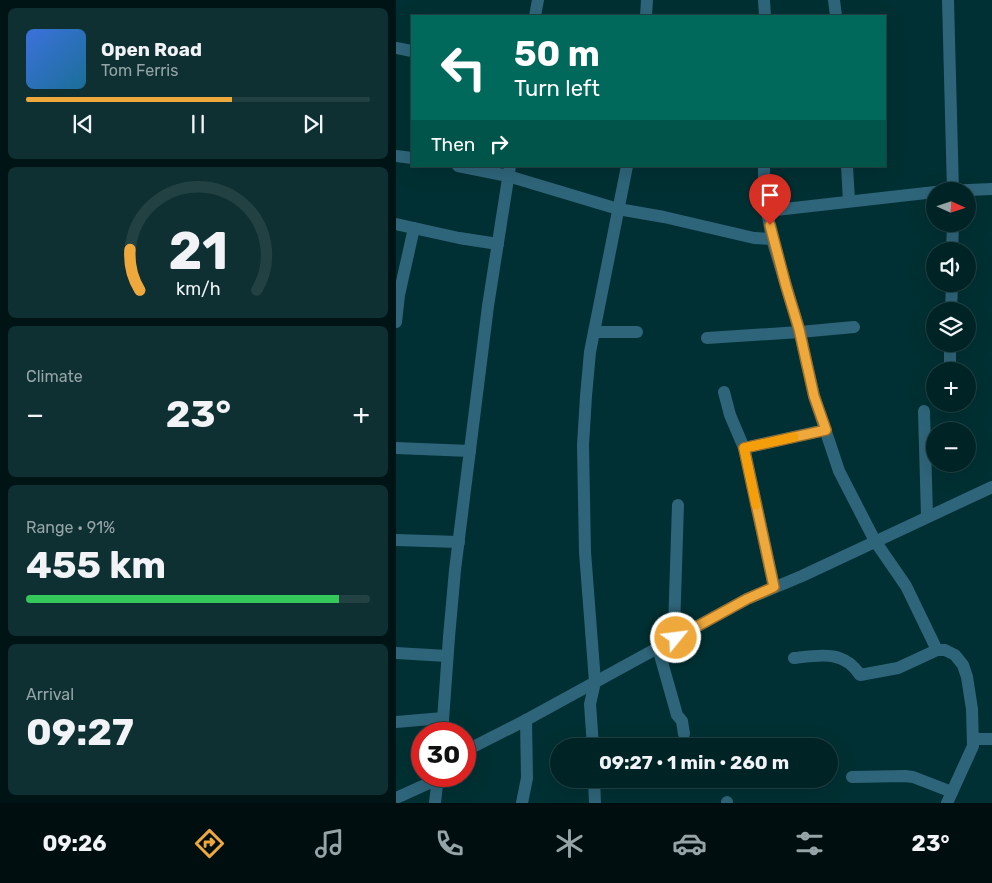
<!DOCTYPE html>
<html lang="en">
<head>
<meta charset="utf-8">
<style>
	body { margin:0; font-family:Rubik,sans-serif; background:#0e3032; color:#f1f3f6; height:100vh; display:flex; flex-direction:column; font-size:19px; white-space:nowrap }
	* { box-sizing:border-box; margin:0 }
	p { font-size:16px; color:#95a4a7 }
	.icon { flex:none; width:28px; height:28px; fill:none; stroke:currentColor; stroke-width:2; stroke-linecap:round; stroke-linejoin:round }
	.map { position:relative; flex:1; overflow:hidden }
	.sheet { display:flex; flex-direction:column; gap:8px; padding:8px; background:#001415; width:396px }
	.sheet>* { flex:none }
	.guide { position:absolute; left:15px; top:15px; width:475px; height:152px; border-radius:0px; box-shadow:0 5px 20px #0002,0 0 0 1px #224143; background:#00695c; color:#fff; overflow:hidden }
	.needle { width:32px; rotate:93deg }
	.controls { position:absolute; left:530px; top:182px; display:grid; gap:10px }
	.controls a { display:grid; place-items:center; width:50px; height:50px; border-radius:50%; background:#002426; box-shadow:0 5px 20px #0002,0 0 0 1px #224143; font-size:25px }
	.speed { position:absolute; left:15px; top:722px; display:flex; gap:10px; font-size:25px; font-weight:700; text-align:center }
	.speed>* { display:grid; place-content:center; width:65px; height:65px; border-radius:50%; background:#002426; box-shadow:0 5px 20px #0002,0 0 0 1px #224143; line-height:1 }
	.speed .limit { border:8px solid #d22; background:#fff; color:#111 }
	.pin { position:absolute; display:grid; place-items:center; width:42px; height:42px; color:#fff; margin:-51px -21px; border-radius:50% 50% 50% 0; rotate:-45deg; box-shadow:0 0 5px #0007 }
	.pin .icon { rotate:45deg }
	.me { position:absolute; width:55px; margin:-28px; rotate:61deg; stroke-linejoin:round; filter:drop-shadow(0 0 4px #0008) }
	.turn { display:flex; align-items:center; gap:18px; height:105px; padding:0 20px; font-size:22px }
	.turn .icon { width:65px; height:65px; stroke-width:2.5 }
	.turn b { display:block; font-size:35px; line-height:42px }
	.then { display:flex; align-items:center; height:48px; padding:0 20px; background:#0003; gap:10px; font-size:19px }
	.big { font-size:38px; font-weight:700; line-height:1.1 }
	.sheet .card { flex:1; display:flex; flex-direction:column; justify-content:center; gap:8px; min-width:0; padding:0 18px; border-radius:8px; background:#0e3032 }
	.sheet .dial { align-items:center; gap:0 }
	.dial svg { height:130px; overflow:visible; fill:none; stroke:#224143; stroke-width:7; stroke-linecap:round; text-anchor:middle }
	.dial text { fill:#f1f3f6; stroke:none }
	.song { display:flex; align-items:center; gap:15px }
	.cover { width:60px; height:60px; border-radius:8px; background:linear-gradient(135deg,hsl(220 70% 55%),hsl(200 70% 35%)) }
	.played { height:5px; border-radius:2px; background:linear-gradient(90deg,#eea83c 60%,#224143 60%) }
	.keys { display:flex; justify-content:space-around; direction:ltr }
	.heat { display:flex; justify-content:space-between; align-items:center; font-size:28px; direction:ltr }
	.charge { height:8px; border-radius:4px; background:linear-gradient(90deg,#34c759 91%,#224143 0) }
	.trip { position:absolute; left:154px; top:738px; width:288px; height:50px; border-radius:25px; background:#002426; box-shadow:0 5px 20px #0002,0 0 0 1px #224143; font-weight:700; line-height:50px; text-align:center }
	.menu { display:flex; height:80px; justify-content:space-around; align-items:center; background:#000e0f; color:#95a4a7 }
	.menu .icon { width:35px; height:35px }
	.menu .selected { color:#eea83c }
	.menu b { font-size:22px; color:#f1f3f6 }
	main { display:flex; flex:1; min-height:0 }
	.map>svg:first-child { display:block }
</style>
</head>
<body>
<main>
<section class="sheet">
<div class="card">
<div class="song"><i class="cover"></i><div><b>Open Road</b><p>Tom Ferris</p></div></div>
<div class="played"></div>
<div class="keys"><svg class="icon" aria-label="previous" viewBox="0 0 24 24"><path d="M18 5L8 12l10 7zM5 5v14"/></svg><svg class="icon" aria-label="pause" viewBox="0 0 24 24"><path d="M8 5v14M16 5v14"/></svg><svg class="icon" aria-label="next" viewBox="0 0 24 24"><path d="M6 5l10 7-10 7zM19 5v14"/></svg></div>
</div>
<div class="card dial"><svg viewBox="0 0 100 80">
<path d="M14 69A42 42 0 1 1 86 69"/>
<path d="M14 69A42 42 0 0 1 8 44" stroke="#eea83c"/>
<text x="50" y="56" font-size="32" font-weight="700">21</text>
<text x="50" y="72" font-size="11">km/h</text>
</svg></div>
<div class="card"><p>Climate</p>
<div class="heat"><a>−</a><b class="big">23°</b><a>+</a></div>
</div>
<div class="card"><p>Range · 91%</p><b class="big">455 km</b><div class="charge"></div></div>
<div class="card"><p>Arrival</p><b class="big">09:27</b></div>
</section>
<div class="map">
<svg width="596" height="803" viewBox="0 0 596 803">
	<rect width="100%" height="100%" fill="#003033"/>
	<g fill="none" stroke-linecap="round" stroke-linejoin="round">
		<g stroke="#2f657a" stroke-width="12">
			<path d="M368,0L369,16"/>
			<path d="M438,0L440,16"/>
			<path d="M552,0L557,191"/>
			<path d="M139,16L142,0"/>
			<path d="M250,16L251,0"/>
			<path d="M0,48L16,51"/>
			<path d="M0,156L16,158"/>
			<path d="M62,166L112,176L222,209L268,217L358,238L376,239"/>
			<path d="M368,166V194L376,239L403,329L418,396L443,471L479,541L510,586L541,650"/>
			<path d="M451,166L453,201"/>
			<path d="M548,191L596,189"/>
			<path d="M371,211L539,192"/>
			<path d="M0,224L63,238L102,244"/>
			<path d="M556,251L557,224"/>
			<path d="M555,311L556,284"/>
			<path d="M0,322L3,295L18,228"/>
			<path d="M198,332H241"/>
			<path d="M311,338L404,332L458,327"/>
			<path d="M554,370V344"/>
			<path d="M328,392L334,415L348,448L378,587"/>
			<path d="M528,411L531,516"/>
			<path d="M0,448L74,451"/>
			<path d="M348,448L429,430"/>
			<path d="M0,540L63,542"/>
			<path d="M280,638L278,629L282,505"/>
			<path d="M262,648L281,715L286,721L288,734"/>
			<path d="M0,653L51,656"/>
			<path d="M398,658C424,655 448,650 464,675L502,668L541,650H549L559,655L567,665L571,677L576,709L577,746L551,803"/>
			<path d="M0,722L47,718"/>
			<path d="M46,734L53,637L59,570L92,306L114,166"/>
			<path d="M577,739H596"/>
			<path d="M197,746L194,704L199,682L189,552L187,445L190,396L194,352L231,166"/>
			<path d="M69,751L130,720L351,599L406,576L596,487"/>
			<path d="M456,777L509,776L517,777L556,792"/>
			<path d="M198,779L199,803"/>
			<path d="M0,798L42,779"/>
			<path d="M39,803L42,776"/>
			<path d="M126,803L131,778L130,720"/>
			<path d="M331,803V802"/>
		</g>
	</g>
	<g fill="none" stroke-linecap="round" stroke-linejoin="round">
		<defs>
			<path id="route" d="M280,638L351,599L378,587L348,448L430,430L418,396L403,329L390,286L374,225"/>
		</defs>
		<use href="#route" stroke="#9b6d27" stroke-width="12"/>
		<use href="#route" stroke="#eea83c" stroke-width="9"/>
		<path stroke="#f59e0b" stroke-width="9" d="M360,505L348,448L398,437"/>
	</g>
</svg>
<div class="controls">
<a><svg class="needle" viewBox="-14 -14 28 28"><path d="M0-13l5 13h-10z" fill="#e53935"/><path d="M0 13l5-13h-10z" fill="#95a4a7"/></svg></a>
<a><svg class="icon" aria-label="sound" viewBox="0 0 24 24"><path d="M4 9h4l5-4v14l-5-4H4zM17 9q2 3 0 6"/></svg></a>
<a><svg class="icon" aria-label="layers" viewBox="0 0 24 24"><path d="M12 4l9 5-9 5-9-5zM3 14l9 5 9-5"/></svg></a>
<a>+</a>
<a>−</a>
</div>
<div class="speed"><div class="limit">30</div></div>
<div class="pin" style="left:374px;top:225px;background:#d93025"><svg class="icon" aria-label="arrive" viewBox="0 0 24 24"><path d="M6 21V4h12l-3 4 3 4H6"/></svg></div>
<svg class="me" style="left:280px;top:638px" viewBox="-20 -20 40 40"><circle r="17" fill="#eea83c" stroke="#fff" stroke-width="3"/><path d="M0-11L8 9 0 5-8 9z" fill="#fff"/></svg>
<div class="trip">09:27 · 1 min · 260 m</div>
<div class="guide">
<div class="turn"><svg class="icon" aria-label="left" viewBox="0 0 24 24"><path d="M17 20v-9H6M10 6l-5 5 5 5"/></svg><div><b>50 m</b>Turn left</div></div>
<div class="then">Then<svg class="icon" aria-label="right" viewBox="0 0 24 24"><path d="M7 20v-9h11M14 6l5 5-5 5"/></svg></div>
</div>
</div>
</main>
<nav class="menu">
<b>09:26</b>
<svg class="icon selected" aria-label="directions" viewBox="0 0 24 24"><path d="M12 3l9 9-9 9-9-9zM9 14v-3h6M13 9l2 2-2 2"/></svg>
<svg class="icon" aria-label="music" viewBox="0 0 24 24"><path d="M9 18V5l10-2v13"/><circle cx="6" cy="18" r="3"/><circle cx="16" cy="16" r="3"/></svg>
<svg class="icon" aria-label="phone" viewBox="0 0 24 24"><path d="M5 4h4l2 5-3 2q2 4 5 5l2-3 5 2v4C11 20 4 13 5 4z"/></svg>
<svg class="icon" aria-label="climate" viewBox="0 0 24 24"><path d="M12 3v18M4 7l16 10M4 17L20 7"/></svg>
<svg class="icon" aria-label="car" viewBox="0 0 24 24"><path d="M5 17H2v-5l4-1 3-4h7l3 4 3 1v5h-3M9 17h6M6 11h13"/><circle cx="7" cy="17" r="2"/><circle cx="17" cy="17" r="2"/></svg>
<svg class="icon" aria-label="filters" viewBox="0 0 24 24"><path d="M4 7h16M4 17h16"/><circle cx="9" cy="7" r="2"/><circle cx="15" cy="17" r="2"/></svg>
<b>23°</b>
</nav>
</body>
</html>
